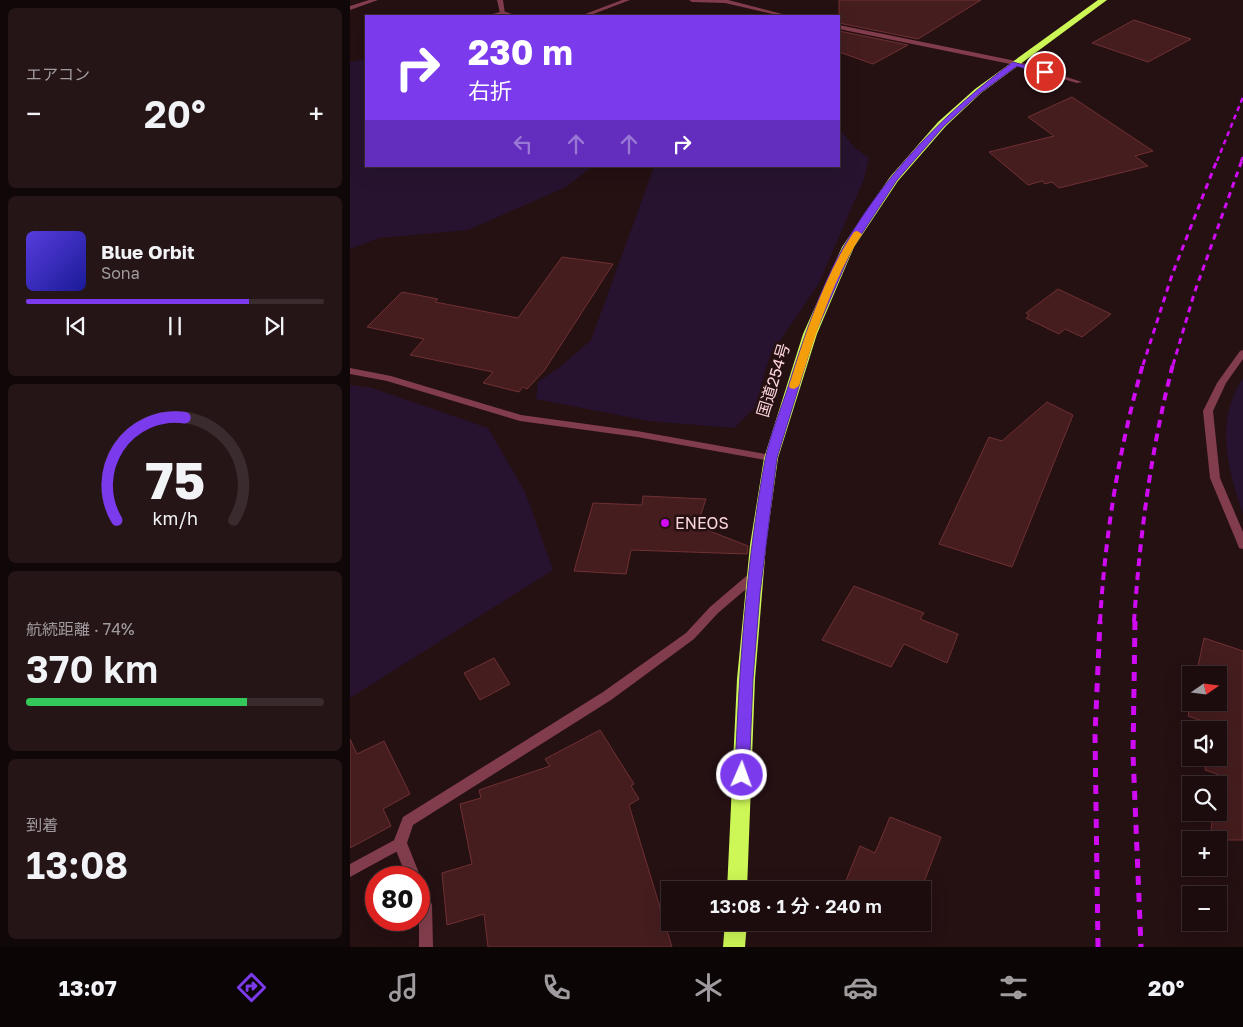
<!DOCTYPE html>
<html lang="ja">
<head>
<meta charset="utf-8">
<style>
	body { margin:0; font-family:"Golos Text","Noto Sans JP",sans-serif; background:#251517; color:#f1f3f6; height:100vh; display:flex; flex-direction:column; font-size:19px; white-space:nowrap }
	* { box-sizing:border-box; margin:0 }
	p { font-size:16px; color:#a09b9e }
	.icon { flex:none; width:28px; height:28px; fill:none; stroke:currentColor; stroke-width:2; stroke-linecap:round; stroke-linejoin:round }
	.map { position:relative; flex:1; overflow:hidden }
	.drawer { display:flex; flex-direction:column; gap:8px; padding:8px; background:#0f0708; width:350px }
	.drawer>* { flex:none }
	.hud { position:absolute; left:15px; top:15px; width:475px; height:152px; border-radius:0px; box-shadow:0 5px 20px #0002,0 0 0 1px #3a2c2e; background:#7c3aed; color:#fff; overflow:hidden }
	.needle { width:32px; rotate:76deg }
	.fabs { position:absolute; left:832px; top:666px; display:grid; gap:10px }
	.fabs a { display:grid; place-items:center; width:45px; height:45px; border-radius:0px; background:#1c0c0e; box-shadow:0 5px 20px #0002,0 0 0 1px #3a2c2e; font-size:25px }
	.speed { position:absolute; left:15px; top:866px; display:flex; gap:10px; font-size:25px; font-weight:700; text-align:center }
	.speed>* { display:grid; place-content:center; width:65px; height:65px; border-radius:50%; background:#1c0c0e; box-shadow:0 5px 20px #0002,0 0 0 1px #3a2c2e; line-height:1 }
	.speed .limit { border:8px solid #d22; background:#fff; color:#111 }
	.pin { position:absolute; display:grid; place-items:center; width:42px; height:42px; color:#fff; margin:-21px; border:2px solid #fff; border-radius:50%; box-shadow:0 1px 5px #0007 }
	.me { position:absolute; width:55px; margin:-28px; rotate:2deg; stroke-linejoin:round; filter:drop-shadow(0 0 4px #0008) }
	.turn { display:flex; align-items:center; gap:18px; height:105px; padding:0 20px; font-size:22px }
	.turn .icon { width:65px; height:65px; stroke-width:2.5 }
	.turn b { display:block; font-size:35px; line-height:42px }
	.lanes { display:flex; align-items:center; height:48px; padding:0 20px; background:#0003; justify-content:center; gap:25px; direction:ltr }
	.lanes .off { opacity:.35 }
	.big { font-size:38px; font-weight:600; line-height:1.1 }
	.drawer .tile { flex:1; display:flex; flex-direction:column; justify-content:center; gap:8px; min-width:0; padding:0 18px; border-radius:8px; background:#251517 }
	.drawer .dial { align-items:center; gap:0 }
	.dial svg { height:130px; overflow:visible; fill:none; stroke:#3a2c2e; stroke-width:7; stroke-linecap:round; text-anchor:middle }
	.dial text { fill:#f1f3f6; stroke:none }
	.song { display:flex; align-items:center; gap:15px }
	.cover { width:60px; height:60px; border-radius:8px; background:linear-gradient(135deg,hsl(250 70% 55%),hsl(240 70% 35%)) }
	.played { height:5px; border-radius:2px; background:linear-gradient(90deg,#7c3aed 75%,#3a2c2e 75%) }
	.keys { display:flex; justify-content:space-around; direction:ltr }
	.heat { display:flex; justify-content:space-between; align-items:center; font-size:28px; direction:ltr }
	.charge { height:8px; border-radius:4px; background:linear-gradient(90deg,#34c759 74%,#3a2c2e 0) }
	.trip { position:absolute; left:311px; top:881px; width:270px; height:50px; border-radius:0px; background:#1c0c0e; box-shadow:0 5px 20px #0002,0 0 0 1px #3a2c2e; font-weight:600; line-height:50px; text-align:center }
	.dock { display:flex; height:80px; justify-content:space-around; align-items:center; background:#0b0506; color:#a09b9e }
	.dock .icon { width:35px; height:35px }
	.dock .active { color:#7c3aed }
	.dock b { font-size:22px; color:#f1f3f6 }
	main { display:flex; flex:1; min-height:0 }
	.map>svg:first-child { display:block }
</style>
</head>
<body>
<main>
<section class="drawer">
<div class="tile"><p>エアコン</p>
<div class="heat"><a>−</a><b class="big">20°</b><a>+</a></div>
</div>
<div class="tile">
<div class="song"><i class="cover"></i><div><b>Blue Orbit</b><p>Sona</p></div></div>
<div class="played"></div>
<div class="keys"><svg class="icon" aria-label="previous" viewBox="0 0 24 24"><path d="M18 5L8 12l10 7zM5 5v14"/></svg><svg class="icon" aria-label="pause" viewBox="0 0 24 24"><path d="M8 5v14M16 5v14"/></svg><svg class="icon" aria-label="next" viewBox="0 0 24 24"><path d="M6 5l10 7-10 7zM19 5v14"/></svg></div>
</div>
<div class="tile dial"><svg viewBox="0 0 100 80">
<path d="M14 69A42 42 0 1 1 86 69"/>
<path d="M14 69A42 42 0 0 1 56 6" stroke="#7c3aed"/>
<text x="50" y="56" font-size="32" font-weight="700">75</text>
<text x="50" y="72" font-size="11">km/h</text>
</svg></div>
<div class="tile"><p>航続距離 · 74%</p><b class="big">370 km</b><div class="charge"></div></div>
<div class="tile"><p>到着</p><b class="big">13:08</b></div>
</section>
<div class="map">
<svg width="893" height="947" viewBox="0 0 893 947">
	<rect width="100%" height="100%" fill="#251012"/>
	<g fill="#27132f">
		<path d="M16,59V166H489V131L492,132L505,148L519,158L514,179L468,285L420,355L405,407L384,428L299,421L186,399L188,382L210,367L241,340L304,167L240,168L216,187L118,230L29,238L0,249V62Z"/>
		<path d="M893,378V514C878,470 864,421 893,378Z"/>
		<path d="M0,385L22,388L138,428L175,492L203,570L0,698Z"/>
	</g>
	<g fill="#451d1f" stroke="#703033">
		<path d="M489,0H631L568,39L489,23Z"/>
		<path d="M784,20L841,39L798,62L742,43Z"/>
		<path d="M489,31L558,45L523,64L489,52Z"/>
		<path d="M722,97L803,151L785,156L798,166L709,188L702,182L695,184L692,181L678,185L639,152L704,136L678,117Z"/>
		<path d="M212,257L263,264L194,371L177,389L173,387L169,392L133,383L143,372L60,355L74,339L17,327L52,292L88,299L85,302L168,318Z"/>
		<path d="M708,289L727,298L761,314L732,337L715,329L709,334L676,318L679,315L676,313Z"/>
		<path d="M697,402L723,415L662,567L589,544L639,437L652,441Z"/>
		<path d="M293,496L356,499L347,526L398,546L397,554L281,550L276,574L224,571L243,503L292,505Z"/>
		<path d="M504,586L574,613L570,619L608,634L597,663L554,644L541,667L472,640Z"/>
		<path d="M854,638L893,651V840H860L863,812H869V785H866L867,774L855,770L857,758H869V730H862L863,725L838,716L841,701L869,702V675H846Z"/>
		<path d="M144,658L160,684L130,700L114,673Z"/>
		<path d="M250,730L284,784L281,786L289,799L279,805L322,947H138L134,914L97,925L92,873L122,864L110,804L131,798L129,790L200,766L195,759Z"/>
		<path d="M0,739L7,754L34,741L60,794L33,809L41,826L0,848Z"/>
		<path d="M540,817L591,837L571,890H512L495,883L510,846L525,853Z"/>
	</g>
	<g fill="none" stroke-linecap="round" stroke-linejoin="round">
		<g fill="#823d4c" fill-rule="evenodd">
			<path d="M19,0H28L0,10V6Z"/>
			<path d="M147,0H153L155,14L150,13Z"/>
			<path d="M50,837L55,839L57,843L55,847L0,877V864Z"/>
		</g>
		<g fill="#823d4c" fill-rule="evenodd">
			<path d="M272,0H280L238,16H230Z"/>
			<path d="M339,0H378L440,16H431L375,3L342,2Z"/>
			<path d="M153,11L168,16L153,15L136,16Z"/>
			<path d="M489,25L666,61L732,82L727,83L665,65L489,29Z"/>
			<path d="M893,350V359L876,383L863,411L870,478L893,532V549L889,548L888,545L860,478L853,411L867,383L890,351Z"/>
			<path d="M0,368L41,376L171,415L287,431L421,455L426,458L421,461L287,437L170,421L37,381L0,374Z"/>
			<path d="M405,571L409,572L410,575L409,578L368,613L344,639L261,700L63,825L57,843L71,878L69,882L74,884L82,905L83,947H69V878H57L43,843L53,817L253,692L336,633L360,607L401,572Z"/>
		</g>
		<g fill="#ccf756" fill-rule="evenodd">
			<path d="M748,0H757L631,93L596,126L548,181L504,247L467,334L428,458L416,545L405,679L397,890H377L387,679L400,545L414,458L453,334L492,247L540,177L588,122L625,89Z"/>
			<path d="M375,922H397L395,947H373Z"/>
		</g>
		<g stroke="#d00bf4" stroke-width="2.5" stroke-dasharray="5 4" stroke-linecap="butt">
			<path d="M867,161L893,97"/>
			<path d="M891,161L893,157"/>
		</g>
		<g stroke="#d00bf4" stroke-width="3" stroke-dasharray="6 5" stroke-linecap="butt">
			<path d="M793,365L822,275L867,160"/>
			<path d="M823,365L844,294L892,160"/>
		</g>
		<g stroke="#d00bf4" stroke-width="4" stroke-dasharray="8 6" stroke-linecap="butt">
			<path d="M750,622C755,535 769,448 793,364"/>
			<path d="M784,622C790,534 801,449 823,364"/>
		</g>
		<g stroke="#d00bf4" stroke-width="5" stroke-dasharray="9 8" stroke-linecap="butt">
			<path d="M785,621L783,754L791,947"/>
			<path d="M748,947L745,735L750,621"/>
		</g>
	</g>
	<path fill="#7c3aed" stroke="#51269a" d="M663,62L699,72L695,75L667,66L630,93L594,126L547,180L503,247L465,334L427,458L410,593L403,679L399,775L397,780L392,781L387,780L385,775C389,670 396,564 415,460C420,435 431,409 439,384C453,340 471,286 494,246C537,172 595,112 663,62Z"/>
	<path fill="#f59e0b" d="M507,231L512,234C483,278 465,336 449,386L444,389L440,388L439,386C455,335 474,276 504,232Z"/>
	<circle fill="#d00bf4" stroke="#251012" stroke-width="2" cx="315" cy="523" r="5"/>
	<g text-anchor="middle" dominant-baseline="central" stroke-width="5" stroke-linejoin="round" paint-order="stroke">
		<g font-size="16" fill="#fdd6db" stroke="#251012">
			<text transform="translate(423 380) rotate(-73)">国道254号</text>
		</g>
		<g font-size="16" fill="#fdd6db" stroke="#251012" text-anchor="start">
			<text x="325" y="523">ENEOS</text>
		</g>
	</g>
</svg>
<div class="fabs">
<a><svg class="needle" viewBox="-14 -14 28 28"><path d="M0-13l5 13h-10z" fill="#e53935"/><path d="M0 13l5-13h-10z" fill="#a09b9e"/></svg></a>
<a><svg class="icon" aria-label="sound" viewBox="0 0 24 24"><path d="M4 9h4l5-4v14l-5-4H4zM17 9q2 3 0 6"/></svg></a>
<a><svg class="icon" aria-label="search" viewBox="0 0 24 24"><circle cx="10" cy="10" r="6"/><path d="M15 15l6 6"/></svg></a>
<a>+</a>
<a>−</a>
</div>
<div class="speed"><div class="limit">80</div></div>
<div class="pin" style="left:695px;top:72px;background:#d93025"><svg class="icon" aria-label="arrive" viewBox="0 0 24 24"><path d="M6 21V4h12l-3 4 3 4H6"/></svg></div>
<svg class="me" style="left:392px;top:775px" viewBox="-20 -20 40 40"><circle r="17" fill="#7c3aed" stroke="#fff" stroke-width="3"/><path d="M0-11L8 9 0 5-8 9z" fill="#fff"/></svg>
<div class="trip">13:08 · 1 分 · 240 m</div>
<div class="hud">
<div class="turn"><svg class="icon" aria-label="right" viewBox="0 0 24 24"><path d="M7 20v-9h11M14 6l5 5-5 5"/></svg><div><b>230 m</b>右折</div></div>
<div class="lanes"><svg class="icon off" aria-label="left" viewBox="0 0 24 24"><path d="M17 20v-9H6M10 6l-5 5 5 5"/></svg><svg class="icon off" aria-label="ahead" viewBox="0 0 24 24"><path d="M12 20V5M6 11l6-6 6 6"/></svg><svg class="icon off" aria-label="ahead" viewBox="0 0 24 24"><path d="M12 20V5M6 11l6-6 6 6"/></svg><svg class="icon" aria-label="right" viewBox="0 0 24 24"><path d="M7 20v-9h11M14 6l5 5-5 5"/></svg></div>
</div>
</div>
</main>
<nav class="dock">
<b>13:07</b>
<svg class="icon active" aria-label="directions" viewBox="0 0 24 24"><path d="M12 3l9 9-9 9-9-9zM9 14v-3h6M13 9l2 2-2 2"/></svg>
<svg class="icon" aria-label="music" viewBox="0 0 24 24"><path d="M9 18V5l10-2v13"/><circle cx="6" cy="18" r="3"/><circle cx="16" cy="16" r="3"/></svg>
<svg class="icon" aria-label="phone" viewBox="0 0 24 24"><path d="M5 4h4l2 5-3 2q2 4 5 5l2-3 5 2v4C11 20 4 13 5 4z"/></svg>
<svg class="icon" aria-label="climate" viewBox="0 0 24 24"><path d="M12 3v18M4 7l16 10M4 17L20 7"/></svg>
<svg class="icon" aria-label="car" viewBox="0 0 24 24"><path d="M5 17H2v-5l4-1 3-4h7l3 4 3 1v5h-3M9 17h6M6 11h13"/><circle cx="7" cy="17" r="2"/><circle cx="17" cy="17" r="2"/></svg>
<svg class="icon" aria-label="filters" viewBox="0 0 24 24"><path d="M4 7h16M4 17h16"/><circle cx="9" cy="7" r="2"/><circle cx="15" cy="17" r="2"/></svg>
<b>20°</b>
</nav>
</body>
</html>
